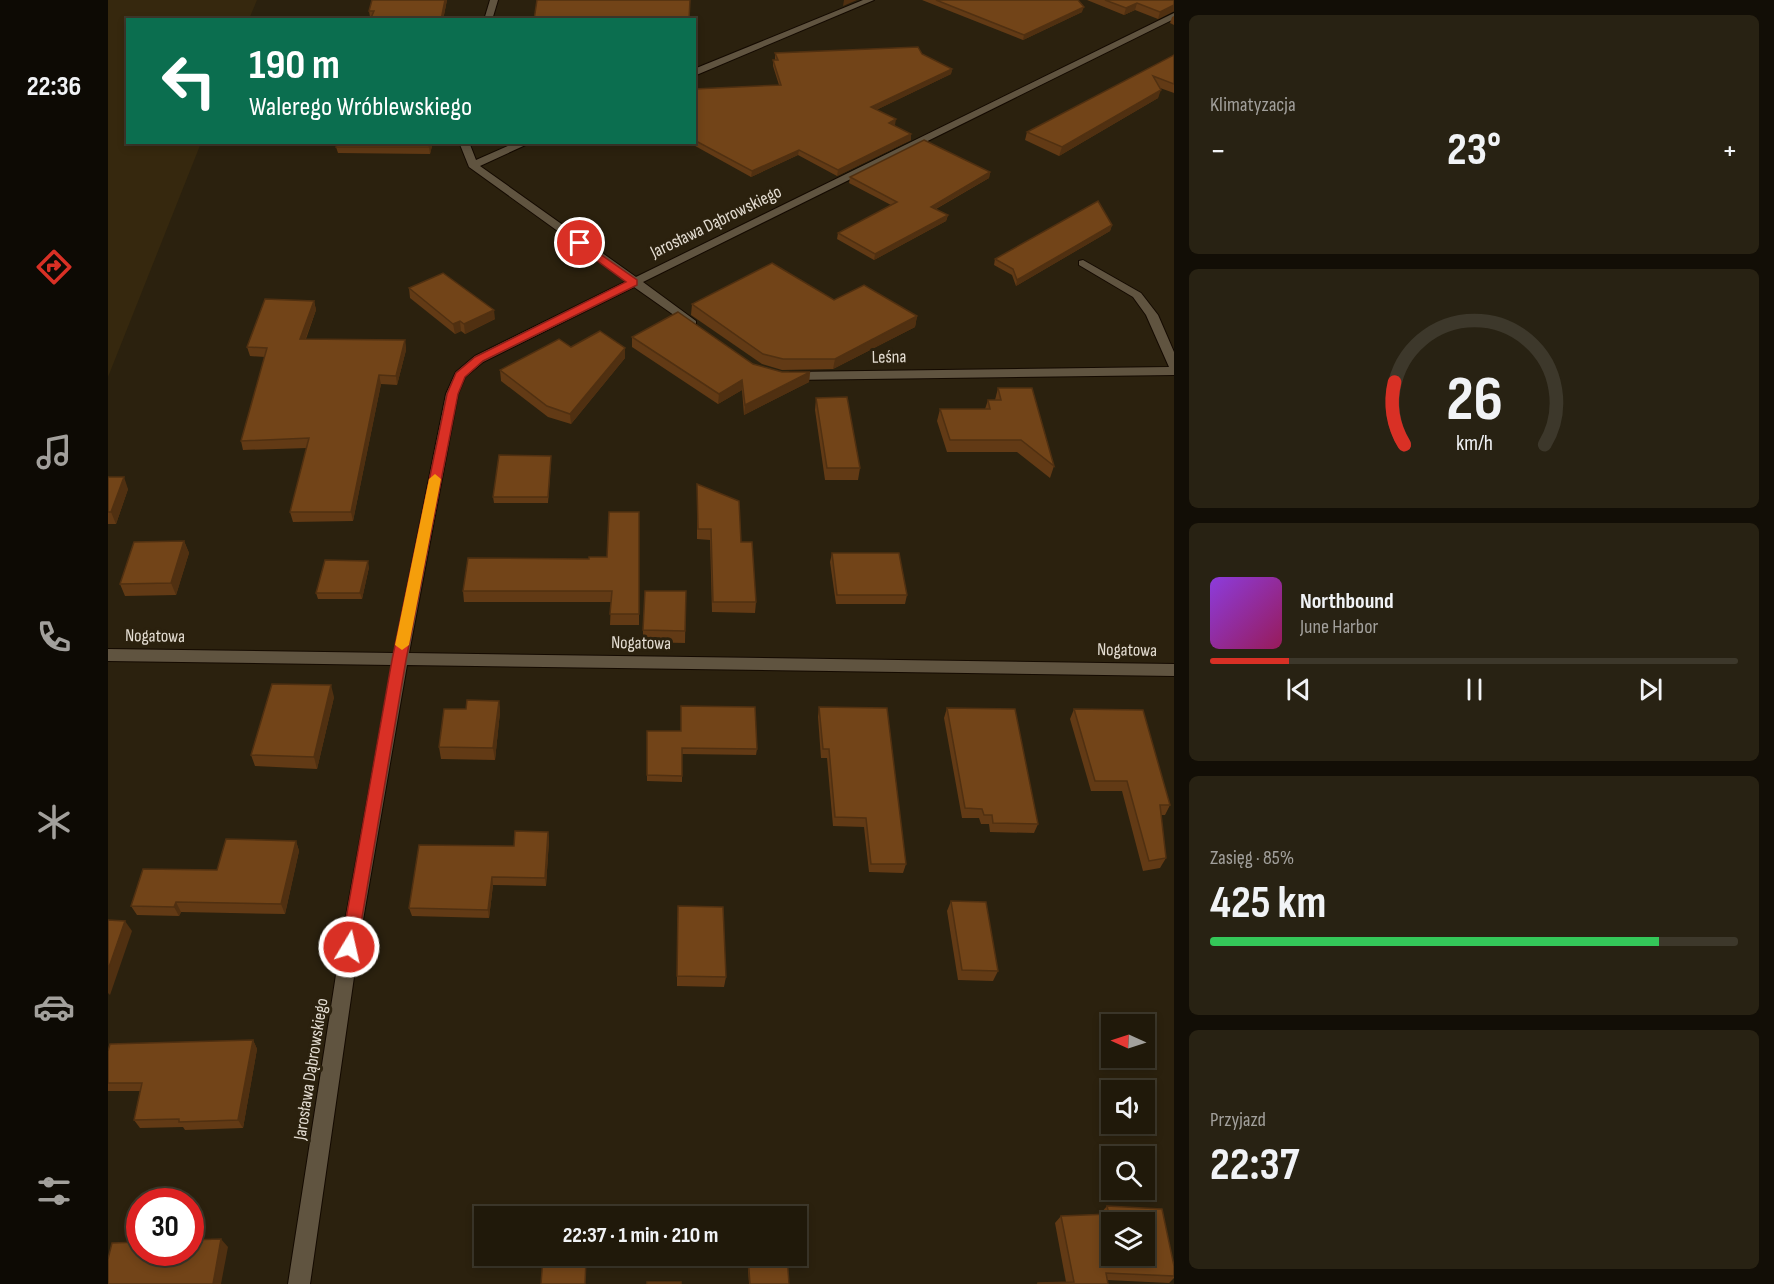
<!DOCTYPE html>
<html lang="pl">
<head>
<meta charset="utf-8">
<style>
	body { margin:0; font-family:"Sofia Sans Condensed",sans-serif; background:#282213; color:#f1f3f6; height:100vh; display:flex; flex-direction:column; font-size:22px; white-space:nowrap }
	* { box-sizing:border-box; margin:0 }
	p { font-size:20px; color:#a2a09c }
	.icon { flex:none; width:33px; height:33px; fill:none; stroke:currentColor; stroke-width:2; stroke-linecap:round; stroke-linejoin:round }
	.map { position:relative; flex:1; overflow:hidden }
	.panel { display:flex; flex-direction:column; gap:15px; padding:15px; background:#120e06; width:600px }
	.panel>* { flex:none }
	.hud { position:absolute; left:18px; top:18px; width:570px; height:126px; border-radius:0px; box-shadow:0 3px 9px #0003,0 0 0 2px #3d382b; background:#0b6e4f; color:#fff; overflow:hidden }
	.needle { width:39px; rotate:273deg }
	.controls { position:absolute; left:993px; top:1014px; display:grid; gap:12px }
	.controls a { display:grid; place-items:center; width:54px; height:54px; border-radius:0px; background:#20190a; box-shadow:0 3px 9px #0003,0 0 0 2px #3d382b; font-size:30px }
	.speed { position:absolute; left:18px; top:1188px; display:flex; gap:12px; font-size:30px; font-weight:700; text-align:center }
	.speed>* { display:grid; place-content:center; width:78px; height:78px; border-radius:50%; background:#20190a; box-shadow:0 3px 9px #0003,0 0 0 2px #3d382b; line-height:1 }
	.speed .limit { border:9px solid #d22; background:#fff; color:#111 }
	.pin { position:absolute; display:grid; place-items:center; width:51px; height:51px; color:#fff; margin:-26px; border:3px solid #fff; border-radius:50%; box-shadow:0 2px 6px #0007 }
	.me { position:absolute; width:66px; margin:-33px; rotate:9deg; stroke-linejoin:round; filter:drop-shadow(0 0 4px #0008) }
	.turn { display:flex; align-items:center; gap:21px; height:126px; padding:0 24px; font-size:27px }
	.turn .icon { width:78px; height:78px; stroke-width:2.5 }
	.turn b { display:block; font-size:42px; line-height:51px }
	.big { font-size:45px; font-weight:700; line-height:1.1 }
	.panel .card { flex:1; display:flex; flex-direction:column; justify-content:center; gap:9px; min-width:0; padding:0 21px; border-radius:9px; background:#282213 }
	.panel .dial { align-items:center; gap:0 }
	.dial svg { height:156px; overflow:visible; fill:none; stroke:#3d382b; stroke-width:7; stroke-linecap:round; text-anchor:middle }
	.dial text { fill:#f1f3f6; stroke:none }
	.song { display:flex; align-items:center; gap:18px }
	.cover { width:72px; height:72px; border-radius:9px; background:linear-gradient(135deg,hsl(270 70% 55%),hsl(330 70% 35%)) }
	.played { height:6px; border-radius:3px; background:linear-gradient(90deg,#d93025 15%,#3d382b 15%) }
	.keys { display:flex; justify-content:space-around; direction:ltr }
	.heat { display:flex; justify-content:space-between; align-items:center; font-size:33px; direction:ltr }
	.charge { height:9px; border-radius:4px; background:linear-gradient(90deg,#34c759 85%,#3d382b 0) }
	.trip { position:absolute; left:366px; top:1206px; width:333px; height:60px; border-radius:0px; background:#20190a; box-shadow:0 3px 9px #0003,0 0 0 2px #3d382b; font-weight:700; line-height:60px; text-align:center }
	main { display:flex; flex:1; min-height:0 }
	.menu { display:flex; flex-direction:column; width:108px; justify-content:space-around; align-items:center; background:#0d0a04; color:#a2a09c }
	.menu .icon { width:42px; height:42px }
	.menu .active { color:#d93025 }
	.menu b { font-size:27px; color:#f1f3f6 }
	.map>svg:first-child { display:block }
</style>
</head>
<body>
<main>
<nav class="menu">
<b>22:36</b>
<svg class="icon active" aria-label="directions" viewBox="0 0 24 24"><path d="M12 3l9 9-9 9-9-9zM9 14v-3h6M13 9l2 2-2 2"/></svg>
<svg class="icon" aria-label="music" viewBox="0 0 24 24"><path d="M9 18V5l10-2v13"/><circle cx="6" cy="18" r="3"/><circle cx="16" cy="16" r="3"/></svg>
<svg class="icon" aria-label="phone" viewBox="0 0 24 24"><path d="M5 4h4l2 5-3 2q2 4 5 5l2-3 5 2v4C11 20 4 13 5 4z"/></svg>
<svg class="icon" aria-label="climate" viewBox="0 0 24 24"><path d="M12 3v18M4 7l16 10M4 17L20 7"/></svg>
<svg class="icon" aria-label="car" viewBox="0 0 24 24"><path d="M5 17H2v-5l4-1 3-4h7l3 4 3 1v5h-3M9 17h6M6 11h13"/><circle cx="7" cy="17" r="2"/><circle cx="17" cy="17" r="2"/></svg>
<svg class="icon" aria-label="filters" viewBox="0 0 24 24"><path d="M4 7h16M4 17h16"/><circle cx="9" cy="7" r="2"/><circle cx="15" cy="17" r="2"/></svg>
</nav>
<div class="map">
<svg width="1066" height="1284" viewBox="0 0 1066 1284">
	<rect width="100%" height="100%" fill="#2b210e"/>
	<path fill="#36280e" d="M0,0H149L141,19L20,20V142L93,143L0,377Z"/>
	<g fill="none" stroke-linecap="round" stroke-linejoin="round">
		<defs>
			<g id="street">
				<path d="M382,0H390L384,20H376Z"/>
				<path d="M755,0H766L586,76V69Z"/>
				<path d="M1066,13V19L535,282L588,321V325H580L526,287L375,362L357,377L350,394L301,653L1066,664V676L299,665L250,949L202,1284H180L232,949L284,665L0,661V649L286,653L338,394L348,372L367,356L519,281L361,167L351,142H361L368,160L409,142H424L372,166L528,277Z"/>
				<path d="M975,260L1033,293L1050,315L1066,352V375L682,380L676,376L682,372L1061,367L1038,315L1025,297L971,265V261Z"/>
			</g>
		</defs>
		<use href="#street" stroke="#140a00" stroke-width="2"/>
		<use href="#street" fill="#605440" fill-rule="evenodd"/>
	</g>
	<g fill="#623a15">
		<path d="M339,0L335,20H262L263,17H262L261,11Z"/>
		<path d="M814,0H970L974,12L915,40Z"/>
		<path d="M979,0H1066V11L1050,19L1027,10L1016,15Z"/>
		<path d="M1066,16V25L1062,23L1064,17Z"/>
		<path d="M667,53L814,54L844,69L843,74L768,110L787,125L786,126L803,140L729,176L690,155L643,177L580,142H586V89L671,85L665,66V60H667Z"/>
		<path d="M1066,55V93L1052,88L1050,98L951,156L917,140L919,132Z"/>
		<path d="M230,142H325L322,154L230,153L228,147Z"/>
		<path d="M882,172L881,178L828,209L840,215L838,221L766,260L729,239L730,233L783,205L741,183L742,177Z"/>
		<path d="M1004,225L1002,231L908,286L904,275L886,265L887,259Z"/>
		<path d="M301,288L387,319L357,334L353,331L347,334L302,298Z"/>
		<path d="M726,300L809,316L807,327L725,369L674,370L654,364L583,315L584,304Z"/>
		<path d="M206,301L208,310L198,339L297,340L298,350L289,385L273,384L245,521L185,522L182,512L199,448L135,450L133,441L157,357L142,356L139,347Z"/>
		<path d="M524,337L645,364L674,372H702L701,382L636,415L634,390L610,404L524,347Z"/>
		<path d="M463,347L517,348V358L463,424L440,417L393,381L392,370Z"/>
		<path d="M890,388L946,466L942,478L909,452H839L829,421L832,409H877L880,400H887Z"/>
		<path d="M708,398L752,468L750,480H717L707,410Z"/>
		<path d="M443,456V462L440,503H386L385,497Z"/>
		<path d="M0,477L20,489L8,524H0Z"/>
		<path d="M589,484L633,542L648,602L647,613L604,612L602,540L589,539Z"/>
		<path d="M531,512V625H502L503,602H356L355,591L481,559L499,557Z"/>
		<path d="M76,541L81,553L68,595L17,596L12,584Z"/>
		<path d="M724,553L799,595L797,604H728L722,562Z"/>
		<path d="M261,567L254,599H210L208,593Z"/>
		<path d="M578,591L577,643L535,642V630Z"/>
		<path d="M226,697L209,769L147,766L143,755Z"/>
		<path d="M391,701L392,712L387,760L333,759L331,747L358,709Z"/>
		<path d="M711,707L798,864L795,873L761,872L756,827L725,826L719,758H713L710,717Z"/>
		<path d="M839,708L930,824L926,833L882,832L881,824H873L871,818H854L836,718Z"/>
		<path d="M966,709L1062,805L1057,815H1053L1058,858L1052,868L1035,871L1014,791H983L962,719Z"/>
		<path d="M539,731L649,749L648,755L574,754V782L539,781Z"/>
		<path d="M440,832L441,840L438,886L385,885L381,918L304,916L301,908L406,846Z"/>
		<path d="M188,841L191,851L177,914L73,912L71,916L29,915L23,906L109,870Z"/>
		<path d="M843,901L890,971L885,981L850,980L839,911Z"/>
		<path d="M569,917L618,977L616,987L569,986Z"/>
		<path d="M145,1040L149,1049L135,1128L77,1130L75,1127L32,1128L26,1120L32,1091H0V1051Z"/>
		<path d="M999,1206L1066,1266V1278L1061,1283L999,1280L1000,1284H929L930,1283L958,1282L947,1223L953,1216L993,1215V1213Z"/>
		<path d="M639,1256H679L681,1284H641Z"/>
	</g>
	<g fill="#503011">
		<path d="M337,0H339L335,20H333Z"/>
		<path d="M736,0H749L735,6Z"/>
		<path d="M1029,3L1027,10L1016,15L1018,8Z"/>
		<path d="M1066,5V11L1050,19L1052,12Z"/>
		<path d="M976,7L974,12L915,40L916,35Z"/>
		<path d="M844,69L843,74L762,113L763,107Z"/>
		<path d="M1053,90L1050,98L951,156L954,147Z"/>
		<path d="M788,119L787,125L780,129L781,123Z"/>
		<path d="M803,134V140L729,176L730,170Z"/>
		<path d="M322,142H325L322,154L321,147Z"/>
		<path d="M691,150L690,155L643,177L644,171Z"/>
		<path d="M882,172L881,178L822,212L823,207Z"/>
		<path d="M840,215L838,221L766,260L767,254Z"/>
		<path d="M1004,225L1002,231L908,286L909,280Z"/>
		<path d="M206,301L208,310L194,348L192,339Z"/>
		<path d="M386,310L387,319L357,334L356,324Z"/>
		<path d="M809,316L807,327L725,369L727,359Z"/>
		<path d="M352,321L353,331L347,334L345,324Z"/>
		<path d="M297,340L298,350L289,385L288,376Z"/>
		<path d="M517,348V358L463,424L462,414Z"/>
		<path d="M702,372L701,382L636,415L637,405Z"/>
		<path d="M271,375L273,384L245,521L243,512Z"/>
		<path d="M634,380V390L610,404L611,394Z"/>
		<path d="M16,477L20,489L8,524L3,512Z"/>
		<path d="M76,541L81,553L68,595L63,583Z"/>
		<path d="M260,561L261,567L254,599L252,593Z"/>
		<path d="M223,685L226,697L209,769L206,757Z"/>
		<path d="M391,701L392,712L387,760L385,748Z"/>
		<path d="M440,832L441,840L438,886L437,878Z"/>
		<path d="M188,841L191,851L177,914L173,904Z"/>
		<path d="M384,877L385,885L381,918L380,910Z"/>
		<path d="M68,902L73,912L71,916L66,907Z"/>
		<path d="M17,921L24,931L2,995L0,993V970Z"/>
		<path d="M145,1040L149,1049L135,1128L130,1120Z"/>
		<path d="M113,1239L120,1247L113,1284H105Z"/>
	</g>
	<g fill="#724418" stroke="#503011" stroke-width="1.5" fill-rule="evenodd">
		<path d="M264,0H337L333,20H262L266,11H261Z"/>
		<path d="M429,0H582L581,20H426Z"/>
		<path d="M828,0H970L976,7L916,35Z"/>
		<path d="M997,0H1066V5L1052,12L1029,3L1018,8Z"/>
		<path d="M810,47L814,54L844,69L763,107L788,119L781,123L803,134L730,170L691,150L644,171L586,140V89L673,85L665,60H670L667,53Z"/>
		<path d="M1066,55V84L1045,76L1053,90L954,147L919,132Z"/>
		<path d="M816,140L882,172L823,207L840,215L767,254L730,233L789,202L742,177Z"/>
		<path d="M230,142H322L321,147H228Z"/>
		<path d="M990,201L1004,225L909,280L905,269L887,259Z"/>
		<path d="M664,263L726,300L756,285L809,316L727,359H675L655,354L584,304Z"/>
		<path d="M335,273L386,310L356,324L352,321L345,324L301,288Z"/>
		<path d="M157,299L206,301L192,339L297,340L288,376L271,375L243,512H182L201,438L133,441L159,348L139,347Z"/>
		<path d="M570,312L645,364L674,372H702L637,405L634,380L611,394L524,337Z"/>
		<path d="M492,331L517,348L462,414L439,406L392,370L451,339L463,347Z"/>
		<path d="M890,388H924L946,466L913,440H842L832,409H882L880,400H893Z"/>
		<path d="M739,397L752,468H719L708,398Z"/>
		<path d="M391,455L443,456L440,497H385Z"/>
		<path d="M0,477H16L3,512H0Z"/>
		<path d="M589,484L631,501L633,542H644L648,602H605L603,529H590Z"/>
		<path d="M501,512H531V614H502L504,591H355L360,558L481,559V557H499Z"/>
		<path d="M76,541L63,583L12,584L26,542Z"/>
		<path d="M724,553H791L799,595H729Z"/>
		<path d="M217,560L260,561L252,593H208Z"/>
		<path d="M537,591H578L577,631L535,630Z"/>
		<path d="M164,684L223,685L206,757L143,755Z"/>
		<path d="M359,700L391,701L385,748L331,747L336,709H358Z"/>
		<path d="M573,706L647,707L649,749L574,748V776L539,775V731H573Z"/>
		<path d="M711,707L779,708L798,864H763L758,818L727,817L721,749H715Z"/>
		<path d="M839,708L907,709L930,824L885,823L884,815H876L874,809L857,808Z"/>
		<path d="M966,709L1035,710L1062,805H1052L1058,858L1041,861L1019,781H987Z"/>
		<path d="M407,831L440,832L437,878L384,877L380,910L301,908L311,845L406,846Z"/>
		<path d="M118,839L188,841L173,904L68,902L66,907L23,906L35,869L109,870Z"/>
		<path d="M843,901L878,902L890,971L854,970Z"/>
		<path d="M570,906L615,907L618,977L569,976Z"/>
		<path d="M0,920L17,921L0,970Z"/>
		<path d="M145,1040L130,1120L71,1122V1119L26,1120L34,1083H0V1051L2,1044Z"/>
		<path d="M999,1206L1054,1209L1066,1266V1276L998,1273L1000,1284H930V1283L966,1282L953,1216L1001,1214ZM1004,1222H1036V1256H1004Z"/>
		<path d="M113,1239L105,1284H0V1259L4,1243L32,1242V1252H82V1240Z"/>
		<path d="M640,1256H679L681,1284H642Z"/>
		<path d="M435,1258L478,1259L477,1284H433Z"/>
		<rect x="539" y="1282" width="34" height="2"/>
	</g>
	<path fill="#d93025" stroke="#8d1f18" stroke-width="1.5" d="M472,240L529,280V285L375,361L357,377L350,394L298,660L249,947L247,953L241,955L235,953L233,947L284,660L339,394L348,373L367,357L518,282L469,246L467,243Z"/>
	<path fill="#f59e0b" d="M327,474L333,479L301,645L294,650L287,645L321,479Z"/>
	<g text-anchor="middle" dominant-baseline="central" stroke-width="6" stroke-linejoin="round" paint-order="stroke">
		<g font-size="18" fill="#e3dcd1" stroke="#2b210e">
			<text transform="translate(608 222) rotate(-26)">Jarosława Dąbrowskiego</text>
			<text transform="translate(781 357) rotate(-1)">Leśna</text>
			<text transform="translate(47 636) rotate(1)">Nogatowa</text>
			<text transform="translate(533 643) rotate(1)">Nogatowa</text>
			<text transform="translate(1019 650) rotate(1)">Nogatowa</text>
			<text transform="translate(203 1069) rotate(-81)">Jarosława Dąbrowskiego</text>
		</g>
	</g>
</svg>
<div class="controls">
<a><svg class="needle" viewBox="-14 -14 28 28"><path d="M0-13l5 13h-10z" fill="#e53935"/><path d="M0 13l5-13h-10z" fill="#a2a09c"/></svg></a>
<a><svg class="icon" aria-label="sound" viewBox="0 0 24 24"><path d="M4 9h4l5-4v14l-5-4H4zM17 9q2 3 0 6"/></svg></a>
<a><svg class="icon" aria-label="search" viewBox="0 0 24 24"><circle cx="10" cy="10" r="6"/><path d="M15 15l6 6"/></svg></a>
<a><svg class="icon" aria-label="layers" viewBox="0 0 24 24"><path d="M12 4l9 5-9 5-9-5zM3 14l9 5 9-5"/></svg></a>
</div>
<div class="speed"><div class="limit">30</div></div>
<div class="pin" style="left:472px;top:243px;background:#d93025"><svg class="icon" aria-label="arrive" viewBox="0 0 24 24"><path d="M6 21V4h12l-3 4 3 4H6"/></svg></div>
<svg class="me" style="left:241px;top:947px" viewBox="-20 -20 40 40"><circle r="17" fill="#d93025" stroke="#fff" stroke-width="3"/><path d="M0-11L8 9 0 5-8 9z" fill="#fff"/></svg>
<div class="trip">22:37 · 1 min · 210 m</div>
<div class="hud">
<div class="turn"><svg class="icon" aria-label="left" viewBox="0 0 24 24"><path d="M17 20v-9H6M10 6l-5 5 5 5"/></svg><div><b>190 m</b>Walerego Wróblewskiego</div></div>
</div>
</div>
<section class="panel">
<div class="card"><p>Klimatyzacja</p>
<div class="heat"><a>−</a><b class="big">23°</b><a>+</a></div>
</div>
<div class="card dial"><svg viewBox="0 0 100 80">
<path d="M14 69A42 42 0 1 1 86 69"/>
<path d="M14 69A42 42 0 0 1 9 37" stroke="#d93025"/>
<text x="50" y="56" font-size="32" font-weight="700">26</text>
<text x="50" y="72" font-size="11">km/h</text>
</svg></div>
<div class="card">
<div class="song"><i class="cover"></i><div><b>Northbound</b><p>June Harbor</p></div></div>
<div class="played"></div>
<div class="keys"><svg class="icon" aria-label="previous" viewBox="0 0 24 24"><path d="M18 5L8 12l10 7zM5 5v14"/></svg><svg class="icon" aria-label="pause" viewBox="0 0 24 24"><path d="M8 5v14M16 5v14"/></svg><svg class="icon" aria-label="next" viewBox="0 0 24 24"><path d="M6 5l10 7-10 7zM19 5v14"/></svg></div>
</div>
<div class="card"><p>Zasięg · 85%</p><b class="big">425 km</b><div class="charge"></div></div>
<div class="card"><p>Przyjazd</p><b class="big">22:37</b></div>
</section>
</main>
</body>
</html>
